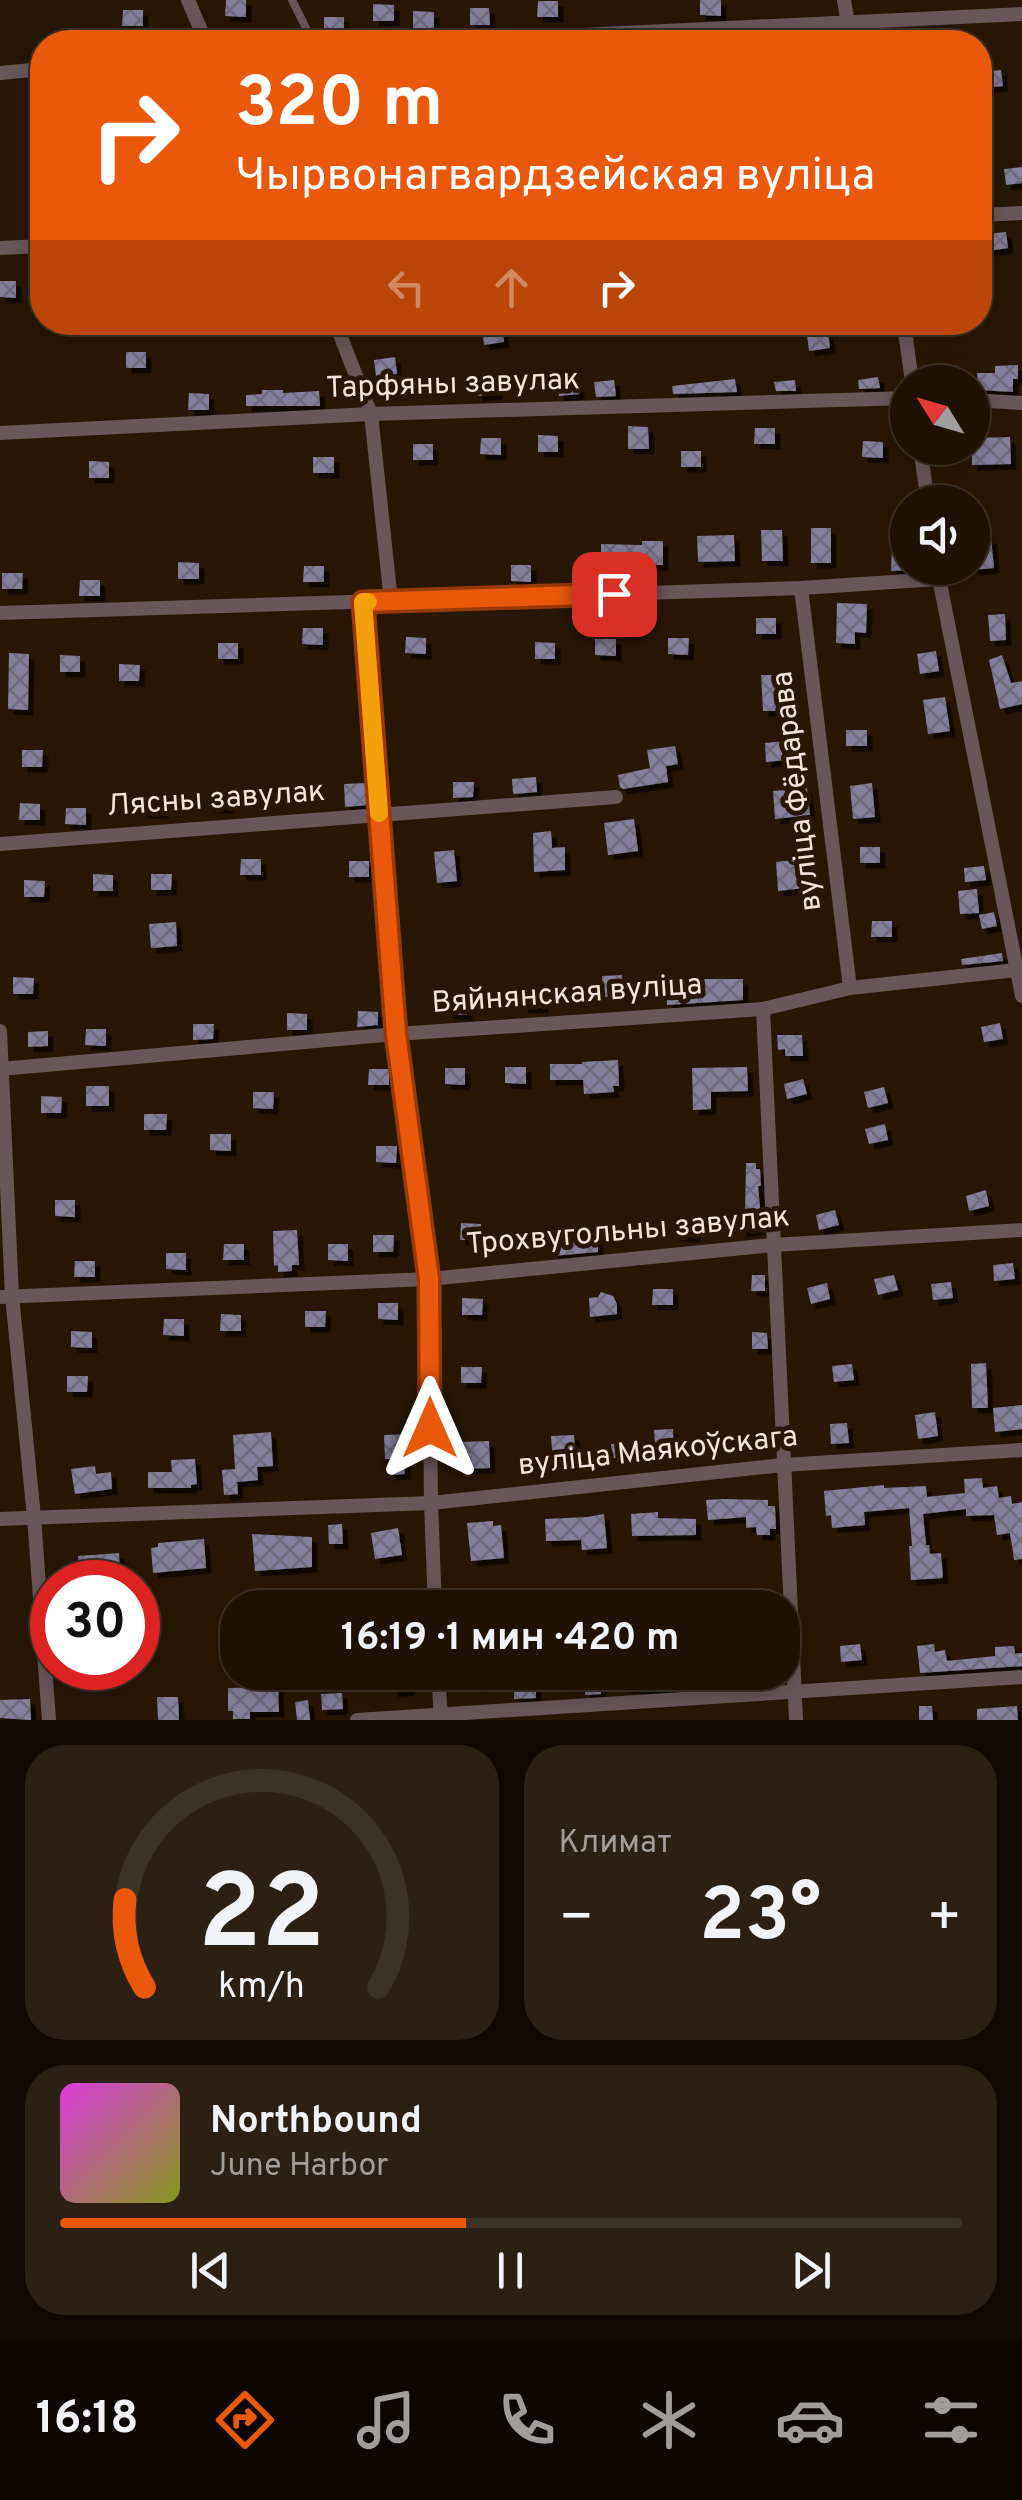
<!DOCTYPE html>
<html lang="ru">
<head>
<meta charset="utf-8">
<style>
	body { margin:0; font-family:Overpass,sans-serif; background:#2c1f13; color:#f1f3f6; height:100vh; display:flex; flex-direction:column; font-size:38px; white-space:nowrap }
	* { box-sizing:border-box; margin:0 }
	p { font-size:32px; color:#a19d9a }
	.icon { flex:none; width:55px; height:55px; fill:none; stroke:currentColor; stroke-width:2; stroke-linecap:round; stroke-linejoin:round }
	.map { position:relative; height:1720px; overflow:hidden }
	.drawer { display:flex; flex-direction:column; gap:25px; padding:25px; background:#110902; flex:1 }
	.drawer>* { flex:none }
	.banner { position:absolute; left:30px; top:30px; width:962px; height:305px; border-radius:40px; box-shadow:0 5px 25px #0003,0 0 0 2px #3c3126; background:#ea580c; color:#fff; overflow:hidden }
	.needle { width:65px; rotate:307deg }
	.controls { position:absolute; left:890px; top:365px; display:grid; gap:20px }
	.controls a { display:grid; place-items:center; width:100px; height:100px; border-radius:50%; background:#1f1104; box-shadow:0 5px 25px #0003,0 0 0 2px #3c3126; font-size:50px }
	.speed { position:absolute; left:30px; top:1560px; display:flex; gap:20px; font-size:50px; font-weight:700; text-align:center }
	.speed>* { display:grid; place-content:center; width:130px; height:130px; border-radius:50%; background:#1f1104; box-shadow:0 5px 25px #0003,0 0 0 2px #3c3126; line-height:1 }
	.speed .limit { border:15px solid #d22; background:#fff; color:#111 }
	.pin { position:absolute; display:grid; place-items:center; width:85px; height:85px; color:#fff; margin:-42px; border-radius:20px; box-shadow:0 5px 15px #0006 }
	.me { position:absolute; width:110px; margin:-55px; rotate:0deg; stroke-linejoin:round; filter:drop-shadow(0 0 8px #0008) }
	.turn { display:flex; align-items:center; gap:35px; height:210px; padding:0 40px; font-size:45px }
	.turn .icon { width:130px; height:130px; stroke-width:2.5 }
	.turn b { display:block; font-size:70px; line-height:85px }
	.lanes { display:flex; align-items:center; height:95px; padding:0 40px; background:#0003; justify-content:center; gap:50px; direction:ltr }
	.lanes .off { opacity:.35 }
	.big { font-size:75px; font-weight:700; line-height:1.1 }
	.drawer .card { flex:1; display:flex; flex-direction:column; justify-content:center; gap:15px; min-width:0; padding:0 35px; border-radius:40px; background:#2c1f13 }
	.drawer .dial { align-items:center; gap:0 }
	.dial svg { height:260px; overflow:visible; fill:none; stroke:#3c3126; stroke-width:7; stroke-linecap:round; text-anchor:middle }
	.dial text { fill:#f1f3f6; stroke:none }
	.song { display:flex; align-items:center; gap:30px }
	.cover { width:120px; height:120px; border-radius:15px; background:linear-gradient(135deg,hsl(300 70% 55%),hsl(70 70% 35%)) }
	.played { height:10px; border-radius:5px; background:linear-gradient(90deg,#ea580c 45%,#3c3126 45%) }
	.keys { display:flex; justify-content:space-around; direction:ltr }
	.heat { display:flex; justify-content:space-between; align-items:center; font-size:55px; direction:ltr }
	.drawer .tiles { flex:1; display:grid; gap:25px; grid-template-columns:1fr 1fr }
	.card:last-child { grid-column:span 2 }
	.trip { position:absolute; left:220px; top:1590px; width:580px; height:100px; border-radius:40px; background:#1f1104; box-shadow:0 5px 25px #0003,0 0 0 2px #3c3126; font-weight:700; line-height:100px; text-align:center }
	.menu { display:flex; height:160px; justify-content:space-around; align-items:center; background:#0c0702; color:#a19d9a }
	.menu .icon { width:70px; height:70px }
	.menu .on { color:#ea580c }
	.menu b { font-size:45px; color:#f1f3f6 }
	.map>svg:first-child { display:block }
</style>
</head>
<body>
<div class="map">
<svg width="1022" height="1720" viewBox="0 0 1022 1720">
	<defs>
		<pattern id="building-cross-hatch" width="8" height="8" patternUnits="userSpaceOnUse" patternTransform="scale(2.5)"><rect width="8" height="8" fill="#84809c"/><path d="M0 0l8 8M0 8l8-8" fill="none" stroke="#6f6b7c"/></pattern>
		<filter id="shadow"><feDropShadow dx="5.5" dy="5.5" stdDeviation="0" flood-color="#0009"/></filter>
	</defs>
	<rect width="100%" height="100%" fill="#291705"/>
	<g fill="url(#building-cross-hatch)" filter="url(#shadow)">
		<path d="M226,0H246V17L225,16Z"/>
		<path d="M700,0H721V16L700,15Z"/>
		<path d="M538,1H558V17H537Z"/>
		<path d="M373,4L394,5V21H373Z"/>
		<path d="M470,8H489L490,25H470Z"/>
		<path d="M123,10H143V26H122Z"/>
		<path d="M413,11L434,12V28H413Z"/>
		<path d="M324,17H344V34L324,33Z"/>
		<path d="M1001,70L1003,86L982,88L980,72Z"/>
		<path d="M1022,167V183L1006,185L1004,169Z"/>
		<path d="M1006,232L1008,248L988,251L986,234Z"/>
		<path d="M0,281H16V298L0,297Z"/>
		<path d="M502,326L504,342L484,345L482,329Z"/>
		<path d="M828,332L830,348L809,351L807,335Z"/>
		<rect x="126" y="352" width="20" height="16"/>
		<path d="M395,357L397,374L376,376L374,360Z"/>
		<path d="M1018,365V379H1013V392L978,390L977,373H995V366Z"/>
		<path d="M943,366L944,382H925L923,368Z"/>
		<path d="M878,377L880,388L859,389L858,380Z"/>
		<path d="M496,378L497,394L477,396L475,380Z"/>
		<path d="M577,378L579,394L559,396L557,380Z"/>
		<path d="M735,379L737,392L673,394L672,386Z"/>
		<path d="M614,380L616,396L596,397L594,382Z"/>
		<path d="M795,380L796,391H776L774,382Z"/>
		<path d="M262,390H283V393L319,391L320,406H246V395L262,394Z"/>
		<path d="M189,393L209,394V410H188Z"/>
		<path d="M628,426L648,427L649,449H628Z"/>
		<path d="M755,428H775V444H754Z"/>
		<path d="M538,435L558,436V452H538Z"/>
		<path d="M1010,437L1011,464L972,465V438Z"/>
		<path d="M481,438H501V455L480,454Z"/>
		<path d="M863,441L883,442V458L862,457Z"/>
		<rect x="413" y="444" width="20" height="16"/>
		<rect x="681" y="451" width="20" height="16"/>
		<rect x="313" y="457" width="21" height="16"/>
		<path d="M89,461L109,462V478H89Z"/>
		<rect x="811" y="528" width="20" height="35"/>
		<path d="M761,530H782L783,561H762Z"/>
		<path d="M734,535L735,561L698,562L697,536Z"/>
		<path d="M991,538L994,568L972,570V540Z"/>
		<path d="M642,541H663V565H642V561H601V544L642,545Z"/>
		<path d="M892,546L908,547V570L891,571Z"/>
		<path d="M178,562L199,563V579H178Z"/>
		<path d="M511,565H531V582L511,581Z"/>
		<path d="M304,566H324V582H303Z"/>
		<path d="M2,573H23L22,589H2Z"/>
		<path d="M80,580H100V596H79Z"/>
		<path d="M837,603L867,604L866,633L855,632V644L836,643Z"/>
		<path d="M1005,614L1006,640L990,641L988,615Z"/>
		<rect x="756" y="618" width="20" height="16"/>
		<path d="M303,628H323V645L302,644Z"/>
		<path d="M406,637L426,638V654L405,653Z"/>
		<path d="M668,638H689L688,655L668,654Z"/>
		<path d="M595,639H616V656L595,655Z"/>
		<path d="M535,642L555,643V659H535Z"/>
		<rect x="218" y="643" width="20" height="16"/>
		<path d="M936,651L939,671L920,674L917,654Z"/>
		<path d="M9,653L29,654L28,710L8,709Z"/>
		<path d="M60,655L80,656V672H60Z"/>
		<path d="M1002,655L1011,683L1022,681V704L1000,709L989,660Z"/>
		<path d="M119,664L140,665L139,681H119Z"/>
		<path d="M761,675H782L784,711H763Z"/>
		<path d="M945,697L950,731L928,734L923,700Z"/>
		<rect x="846" y="730" width="21" height="16"/>
		<path d="M794,740L796,759L766,762L765,743Z"/>
		<path d="M675,746L678,764L666,766L668,782L623,789L620,787L618,775L650,768L647,750Z"/>
		<path d="M22,750H43L42,767H22Z"/>
		<path d="M536,777L537,792L513,794L512,779Z"/>
		<path d="M453,782H474L473,797L453,798Z"/>
		<path d="M366,783L368,805L345,807L344,784Z"/>
		<path d="M872,783L875,817L853,819L850,786Z"/>
		<path d="M807,788L810,815L775,819L773,791Z"/>
		<path d="M208,792H229L228,808H208Z"/>
		<path d="M143,797H163V813H142Z"/>
		<path d="M20,803L40,804V820H19Z"/>
		<path d="M66,808H86V825L65,824Z"/>
		<path d="M634,819L638,851L608,855L604,823Z"/>
		<path d="M551,831L552,848L565,847V870L534,872L533,833Z"/>
		<rect x="860" y="847" width="20" height="16"/>
		<path d="M454,850L457,881L437,883L434,852Z"/>
		<path d="M810,858L814,887L778,891L776,862Z"/>
		<path d="M241,859H261V875H240Z"/>
		<rect x="349" y="861" width="20" height="16"/>
		<path d="M984,866L986,880L965,882L964,868Z"/>
		<path d="M93,874L113,875V891H93Z"/>
		<path d="M151,874H172L171,890H151Z"/>
		<path d="M24,880L45,881L44,897H24Z"/>
		<path d="M977,889L979,913L960,914L958,891Z"/>
		<path d="M994,912L997,926L982,929L979,915Z"/>
		<path d="M872,921H892V937H871Z"/>
		<path d="M176,922L177,946L151,948L149,924Z"/>
		<path d="M1002,953L1003,961L962,965L961,959Z"/>
		<path d="M622,975L623,997H603L602,976Z"/>
		<path d="M13,977L34,978L33,994H13Z"/>
		<path d="M683,979H743V1000L667,1005L666,980Z"/>
		<path d="M523,992H543V1008H522Z"/>
		<path d="M447,998H467V1015L447,1014Z"/>
		<path d="M358,1011L378,1012V1025L357,1027Z"/>
		<path d="M287,1013L307,1014V1030H287Z"/>
		<path d="M1000,1023L1003,1039L984,1042L981,1027Z"/>
		<path d="M193,1024H214L213,1039L193,1040Z"/>
		<path d="M86,1029H106V1046L85,1045Z"/>
		<path d="M48,1031V1046L28,1047V1032Z"/>
		<path d="M777,1035H802L803,1056H785V1049L778,1050Z"/>
		<path d="M618,1060L619,1086H613L614,1092L584,1094L583,1080H550V1064H582V1062Z"/>
		<path d="M505,1067H526V1084L505,1083Z"/>
		<path d="M747,1067L748,1091L711,1092V1109L693,1110L692,1068Z"/>
		<path d="M445,1068H465V1085L445,1084Z"/>
		<path d="M369,1069H389V1085H368Z"/>
		<path d="M803,1079L807,1094L787,1099L784,1084Z"/>
		<rect x="86" y="1086" width="23" height="20"/>
		<path d="M884,1087L888,1103L868,1108L864,1092Z"/>
		<path d="M253,1092H274L273,1109L253,1108Z"/>
		<path d="M41,1096L62,1097L61,1113H41Z"/>
		<path d="M144,1114H167L166,1130H144Z"/>
		<path d="M885,1124L888,1140L869,1144L865,1129Z"/>
		<path d="M210,1134H231V1151L210,1150Z"/>
		<path d="M376,1146H397L396,1163L376,1162Z"/>
		<path d="M746,1163H756V1169H760L761,1186H758L762,1229L741,1232L739,1212L745,1211Z"/>
		<path d="M986,1190L989,1206L969,1211L966,1196Z"/>
		<path d="M55,1200H75V1217L55,1216Z"/>
		<path d="M835,1210L839,1225L819,1230L816,1215Z"/>
		<path d="M675,1220H695V1237L675,1236Z"/>
		<path d="M461,1223L481,1224V1240H460Z"/>
		<path d="M583,1228H597L598,1252L552,1256L551,1243L584,1241Z"/>
		<path d="M297,1230L299,1265H292V1271L278,1272V1265L274,1266L273,1231Z"/>
		<path d="M373,1235H394L393,1252H373Z"/>
		<path d="M224,1244H244V1260H223Z"/>
		<path d="M328,1244H348V1261L328,1260Z"/>
		<path d="M166,1253H186V1270L166,1269Z"/>
		<path d="M75,1261H95V1277H74Z"/>
		<path d="M1013,1263L1015,1279L994,1281L993,1265Z"/>
		<path d="M752,1275H765V1291H751Z"/>
		<path d="M894,1275L898,1290L878,1295L874,1279Z"/>
		<path d="M951,1282L953,1298L933,1300L931,1284Z"/>
		<path d="M827,1283L830,1299L811,1304L807,1288Z"/>
		<path d="M653,1289H673V1305H652Z"/>
		<path d="M601,1292L613,1296L617,1304V1314L590,1317L589,1298L598,1297Z"/>
		<path d="M462,1298L483,1299L482,1315H462Z"/>
		<path d="M378,1303H398V1320L378,1319Z"/>
		<path d="M305,1311H326L325,1327H305Z"/>
		<path d="M221,1314L241,1315V1331H220Z"/>
		<path d="M164,1319H184V1336L163,1335Z"/>
		<path d="M71,1331L92,1332V1348L71,1347Z"/>
		<path d="M752,1332L767,1333L768,1349H752Z"/>
		<path d="M986,1363L988,1408H972L971,1364Z"/>
		<path d="M852,1364L854,1380L834,1382L832,1366Z"/>
		<path d="M461,1367H482L481,1383H461Z"/>
		<path d="M67,1376H88L87,1392H67Z"/>
		<path d="M1022,1405V1429L995,1432L993,1408Z"/>
		<path d="M935,1412L938,1436L918,1439L915,1415Z"/>
		<path d="M847,1423L849,1443L831,1444L830,1424Z"/>
		<path d="M673,1429L674,1457L612,1458L611,1444L655,1443L654,1430Z"/>
		<path d="M271,1432L273,1466L257,1467L258,1480L237,1482L238,1494L224,1495L222,1470L235,1469L233,1435Z"/>
		<rect x="745" y="1432" width="20" height="16"/>
		<path d="M408,1434L409,1458H404L405,1474L391,1475L390,1459H385L384,1435Z"/>
		<path d="M574,1435L576,1462L553,1464L551,1436Z"/>
		<path d="M489,1441L490,1468L460,1469L459,1442Z"/>
		<path d="M195,1459L197,1484L191,1485V1488H148V1472H172L171,1460Z"/>
		<path d="M95,1466L96,1474L111,1472L112,1489L75,1494L71,1469Z"/>
		<path d="M982,1478L983,1488L997,1486L999,1498L1011,1496L1012,1504L1022,1502V1559L1014,1560L1010,1533L997,1535L994,1515L966,1516V1509L923,1514L926,1545H929L930,1554L941,1553L943,1578L911,1580L909,1546H912L909,1508L864,1512L865,1525L832,1528L831,1515L826,1516L824,1491L884,1485V1488L926,1486L927,1497L965,1493L964,1479Z"/>
		<path d="M723,1499L768,1500V1506H775L776,1529H770V1535H757L756,1527L746,1528V1517L708,1520L706,1500Z"/>
		<path d="M658,1512V1518L696,1519V1535L632,1536L631,1514Z"/>
		<path d="M604,1514L607,1548L582,1550L581,1540L546,1541L545,1519L587,1517Z"/>
		<path d="M493,1521V1526L501,1525L504,1558L471,1561L467,1523Z"/>
		<path d="M342,1524L343,1544H329L328,1525Z"/>
		<path d="M398,1528L402,1555L375,1559L371,1533Z"/>
		<path d="M252,1534L312,1537V1567L255,1571Z"/>
		<path d="M204,1539L206,1568L153,1573L151,1548L158,1547V1543Z"/>
		<path d="M119,1553L120,1575L114,1576V1582H99L98,1579H88L87,1569L79,1570L78,1556Z"/>
		<path d="M860,1644L862,1660L841,1662L840,1646Z"/>
		<path d="M934,1644L935,1652L945,1650L947,1661L995,1656V1647L1014,1646L1015,1654L1022,1653V1666L920,1673L917,1646Z"/>
		<path d="M391,1672H416L417,1685L409,1686V1690L393,1692Z"/>
		<path d="M475,1672H519L520,1682L477,1687Z"/>
		<path d="M559,1672H586V1683L600,1682L601,1694L585,1695V1686L559,1687Z"/>
		<path d="M622,1672H699L700,1686L652,1690L621,1687Z"/>
		<path d="M514,1685H536V1698L514,1699Z"/>
		<path d="M278,1687L279,1712H250V1719H233V1711H228V1688Z"/>
		<path d="M342,1693L343,1709L322,1710L321,1694Z"/>
		<path d="M157,1697H178L179,1720H158Z"/>
		<path d="M30,1699L31,1720L0,1718V1700Z"/>
		<path d="M308,1700L310,1720H297L295,1702Z"/>
		<path d="M919,1706H932L933,1720H919Z"/>
		<path d="M1017,1706L1018,1720H977V1709Z"/>
	</g>
	<g fill="none" stroke-linecap="round" stroke-linejoin="round">
		<path stroke="#685759" stroke-width="8" d="M292,0L313,42"/>
		<g stroke="#685759" stroke-width="14">
			<path d="M188,0L206,42"/>
			<path d="M844,0L851,42"/>
			<path d="M435,42L1022,14"/>
			<path d="M0,73L42,69"/>
			<path d="M980,215L1022,213"/>
			<path d="M0,248L42,246"/>
			<path d="M335,322L371,414L391,601"/>
			<path d="M904,324L912,382"/>
			<path d="M972,400L1022,403"/>
			<path d="M0,433L371,414L908,398"/>
			<path d="M920,448L928,502"/>
			<path d="M937,568L1022,996"/>
			<path d="M801,588L850,988"/>
			<path d="M363,602L396,1034L429,1279L431,1503L435,1608"/>
			<path d="M0,613L801,588L938,579"/>
			<path d="M0,844L616,797"/>
			<path d="M763,1009L796,1720"/>
			<path d="M0,1031L12,1296L34,1517L49,1720"/>
			<path d="M0,1069L396,1034L763,1009L850,988L1016,970"/>
			<path d="M0,1297L429,1279L773,1245L1022,1230"/>
			<path d="M0,1519L431,1503L783,1465L1022,1450"/>
			<path d="M438,1672L441,1719"/>
			<path d="M357,1720L1022,1677"/>
		</g>
	</g>
	<g fill="none" stroke-linecap="round" stroke-linejoin="round">
		<defs>
			<path id="route" d="M430,1428L429,1279L396,1034L363,602L614,594"/>
		</defs>
		<use href="#route" stroke="#983908" stroke-width="25"/>
		<use href="#route" stroke="#ea580c" stroke-width="18"/>
		<path stroke="#f59e0b" stroke-width="18" d="M368,602H363L379,813"/>
	</g>
	<g text-anchor="middle" dominant-baseline="central" stroke-width="10" stroke-linejoin="round" paint-order="stroke">
		<g font-size="30" fill="#f2e5da" stroke="#291705">
			<text transform="translate(453 385) rotate(-2)">Тарфяны завулак</text>
			<text transform="translate(798 791) rotate(-97)">вуліца Фёдарава</text>
			<text transform="translate(216 800) rotate(-4)">Лясны завулак</text>
			<text transform="translate(567 995) rotate(-4)">Вяйнянская вуліца</text>
			<text transform="translate(628 1232) rotate(-5)">Трохвугольны завулак</text>
			<text transform="translate(658 1452) rotate(-6)">вуліца Маякоўскага</text>
		</g>
	</g>
</svg>
<div class="controls">
<a><svg class="needle" viewBox="-14 -14 28 28"><path d="M0-13l5 13h-10z" fill="#e53935"/><path d="M0 13l5-13h-10z" fill="#a19d9a"/></svg></a>
<a><svg class="icon" aria-label="sound" viewBox="0 0 24 24"><path d="M4 9h4l5-4v14l-5-4H4zM17 9q2 3 0 6"/></svg></a>
</div>
<div class="speed"><div class="limit">30</div></div>
<div class="pin" style="left:614px;top:594px;background:#d93025"><svg class="icon" aria-label="arrive" viewBox="0 0 24 24"><path d="M6 21V4h12l-3 4 3 4H6"/></svg></div>
<svg class="me" style="left:430px;top:1428px" viewBox="-20 -20 40 40"><path d="M0-17L14 15 0 8-14 15z" fill="#ea580c" stroke="#fff" stroke-width="4"/></svg>
<div class="trip">16:19 · 1 мин · 420 m</div>
<div class="banner">
<div class="turn"><svg class="icon" aria-label="right" viewBox="0 0 24 24"><path d="M7 20v-9h11M14 6l5 5-5 5"/></svg><div><b>320 m</b>Чырвонагвардзейская вуліца</div></div>
<div class="lanes"><svg class="icon off" aria-label="left" viewBox="0 0 24 24"><path d="M17 20v-9H6M10 6l-5 5 5 5"/></svg><svg class="icon off" aria-label="ahead" viewBox="0 0 24 24"><path d="M12 20V5M6 11l6-6 6 6"/></svg><svg class="icon" aria-label="right" viewBox="0 0 24 24"><path d="M7 20v-9h11M14 6l5 5-5 5"/></svg></div>
</div>
</div>
<section class="drawer">
<div class="tiles">
<div class="card dial"><svg viewBox="0 0 100 80">
<path d="M14 69A42 42 0 1 1 86 69"/>
<path d="M14 69A42 42 0 0 1 8 42" stroke="#ea580c"/>
<text x="50" y="56" font-size="32" font-weight="700">22</text>
<text x="50" y="72" font-size="11">km/h</text>
</svg></div>
<div class="card"><p>Климат</p>
<div class="heat"><a>−</a><b class="big">23°</b><a>+</a></div>
</div>
<div class="card">
<div class="song"><i class="cover"></i><div><b>Northbound</b><p>June Harbor</p></div></div>
<div class="played"></div>
<div class="keys"><svg class="icon" aria-label="previous" viewBox="0 0 24 24"><path d="M18 5L8 12l10 7zM5 5v14"/></svg><svg class="icon" aria-label="pause" viewBox="0 0 24 24"><path d="M8 5v14M16 5v14"/></svg><svg class="icon" aria-label="next" viewBox="0 0 24 24"><path d="M6 5l10 7-10 7zM19 5v14"/></svg></div>
</div>
</div>
</section>
<nav class="menu">
<b>16:18</b>
<svg class="icon on" aria-label="directions" viewBox="0 0 24 24"><path d="M12 3l9 9-9 9-9-9zM9 14v-3h6M13 9l2 2-2 2"/></svg>
<svg class="icon" aria-label="music" viewBox="0 0 24 24"><path d="M9 18V5l10-2v13"/><circle cx="6" cy="18" r="3"/><circle cx="16" cy="16" r="3"/></svg>
<svg class="icon" aria-label="phone" viewBox="0 0 24 24"><path d="M5 4h4l2 5-3 2q2 4 5 5l2-3 5 2v4C11 20 4 13 5 4z"/></svg>
<svg class="icon" aria-label="climate" viewBox="0 0 24 24"><path d="M12 3v18M4 7l16 10M4 17L20 7"/></svg>
<svg class="icon" aria-label="car" viewBox="0 0 24 24"><path d="M5 17H2v-5l4-1 3-4h7l3 4 3 1v5h-3M9 17h6M6 11h13"/><circle cx="7" cy="17" r="2"/><circle cx="17" cy="17" r="2"/></svg>
<svg class="icon" aria-label="filters" viewBox="0 0 24 24"><path d="M4 7h16M4 17h16"/><circle cx="9" cy="7" r="2"/><circle cx="15" cy="17" r="2"/></svg>
</nav>
</body>
</html>
